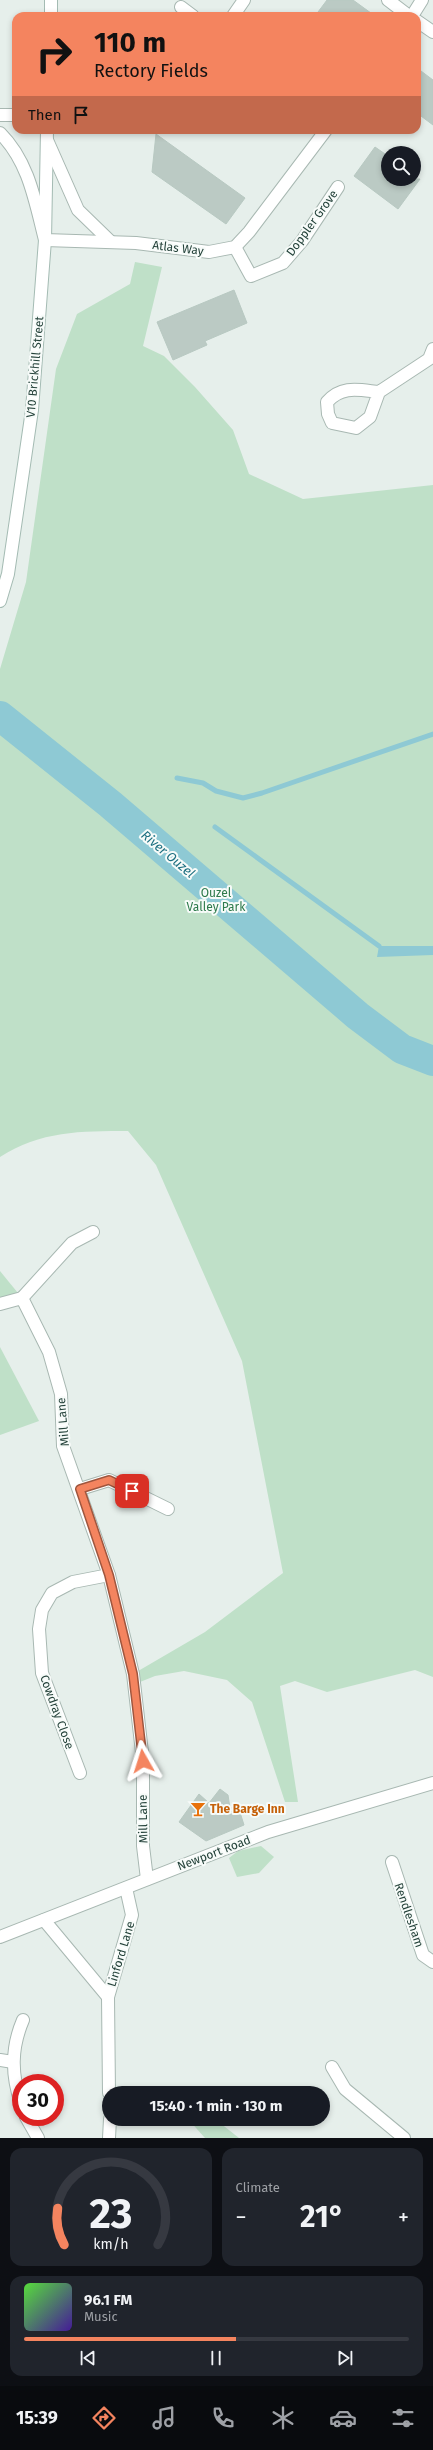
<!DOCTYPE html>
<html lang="en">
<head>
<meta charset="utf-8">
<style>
	body { margin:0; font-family:"Fira Sans",sans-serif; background:#20242c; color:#f1f3f6; height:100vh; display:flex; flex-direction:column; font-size:15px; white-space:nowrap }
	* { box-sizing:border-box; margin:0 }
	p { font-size:13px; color:#9ea1a6 }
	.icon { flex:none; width:22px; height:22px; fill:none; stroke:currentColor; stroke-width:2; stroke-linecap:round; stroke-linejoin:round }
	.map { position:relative; height:2138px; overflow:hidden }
	.panel { display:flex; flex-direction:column; gap:10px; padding:10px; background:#0d0f14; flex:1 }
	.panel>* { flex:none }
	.banner { position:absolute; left:12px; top:12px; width:409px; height:122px; border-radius:12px; box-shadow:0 2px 6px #0003; background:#f4845f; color:#111; overflow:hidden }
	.tools { position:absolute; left:381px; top:146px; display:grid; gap:8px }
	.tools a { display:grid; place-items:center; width:40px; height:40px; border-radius:50%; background:#171b24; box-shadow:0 2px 6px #0003; font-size:20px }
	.speed { position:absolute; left:12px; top:2074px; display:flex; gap:8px; font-size:20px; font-weight:700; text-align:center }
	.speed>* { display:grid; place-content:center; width:52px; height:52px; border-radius:50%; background:#171b24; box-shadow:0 2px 6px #0003; line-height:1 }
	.speed .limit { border:6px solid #d22; background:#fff; color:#111 }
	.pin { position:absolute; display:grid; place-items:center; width:34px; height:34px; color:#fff; margin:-17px; border-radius:8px; box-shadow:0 2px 6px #0006 }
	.me { position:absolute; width:44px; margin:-22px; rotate:354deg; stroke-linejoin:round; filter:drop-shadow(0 0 3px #0008) }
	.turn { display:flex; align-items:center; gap:14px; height:84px; padding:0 16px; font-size:18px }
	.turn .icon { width:52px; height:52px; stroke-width:2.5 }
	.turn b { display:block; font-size:28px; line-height:34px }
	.then { display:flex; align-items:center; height:38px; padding:0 16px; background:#0003; gap:8px; font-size:15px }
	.big { font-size:30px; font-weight:700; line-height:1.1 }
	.panel .tile { flex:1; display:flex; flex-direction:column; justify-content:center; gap:6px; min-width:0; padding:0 14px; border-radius:12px; background:#20242c }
	.panel .dial { align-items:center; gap:0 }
	.dial svg { height:104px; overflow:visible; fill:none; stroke:#363941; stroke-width:7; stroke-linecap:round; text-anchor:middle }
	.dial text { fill:#f1f3f6; stroke:none }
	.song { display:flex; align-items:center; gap:12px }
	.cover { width:48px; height:48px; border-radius:6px; background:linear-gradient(135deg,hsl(110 70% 55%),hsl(260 70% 35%)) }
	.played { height:4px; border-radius:2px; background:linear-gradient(90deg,#f4845f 55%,#363941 55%) }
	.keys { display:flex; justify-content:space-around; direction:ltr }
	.heat { display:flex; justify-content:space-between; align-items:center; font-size:22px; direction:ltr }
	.panel .tiles { flex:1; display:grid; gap:10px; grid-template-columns:1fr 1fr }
	.tile:last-child { grid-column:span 2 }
	.trip { position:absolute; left:102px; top:2086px; width:228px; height:40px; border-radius:20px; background:#171b24; box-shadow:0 2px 6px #0003; font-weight:700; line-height:40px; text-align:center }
	.menu { display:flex; height:64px; justify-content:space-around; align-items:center; background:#090b0e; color:#9ea1a6 }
	.menu .icon { width:28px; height:28px }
	.menu .active { color:#f4845f }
	.menu b { font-size:18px; color:#f1f3f6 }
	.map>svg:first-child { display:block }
</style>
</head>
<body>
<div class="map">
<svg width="433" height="2138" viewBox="0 0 433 2138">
	<rect width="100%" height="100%" fill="#e6efeb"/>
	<g fill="#bfe0c8">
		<path d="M135,262L162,267L143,346L164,356L195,387L233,430L249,474L303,499L433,485V1677L415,1670L327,1692L295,1681L280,1686L298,1802H285L252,1702L227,1680L184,1671L155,1676L135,1684L133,1674L205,1632L283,1573L242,1361L156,1165L128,1131C81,1131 40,1131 0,1157V669L26,582L56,369L77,314L130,284Z"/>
		<path d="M0,1271L22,1298L0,1304Z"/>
		<path d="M0,1347L39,1421L0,1435Z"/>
		<path d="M261,1846L274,1857L259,1873L237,1877L229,1858L238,1851Z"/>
		<path d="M188,2119H215L239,2138H205Z"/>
	</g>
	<path fill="#8ec9d4" d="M379,946H433V955L377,957Z"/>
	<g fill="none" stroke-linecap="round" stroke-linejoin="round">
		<g stroke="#8ec9d4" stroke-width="5">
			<path d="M177,778L203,783L216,791L243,798L262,793L433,734"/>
			<path d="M215,827L379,946"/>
		</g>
		<path stroke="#8ec9d4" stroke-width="30" d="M0,716L110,804L358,1016L402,1049L433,1061"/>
	</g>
	<g fill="#bbcac4" stroke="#b8c9c2">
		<path d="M327,0H353L375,16H315Z"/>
		<path d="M417,68L433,80V125L417,113Z"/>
		<path d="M156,134L245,198L226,224L152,172Z"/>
		<path d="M375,147L388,156V179H420L398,209L354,176Z"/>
		<path d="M234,290L247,323L205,341L207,345L173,360L157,322Z"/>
		<path d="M220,1789L228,1795L230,1808L238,1806L244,1825L206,1841L179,1822L199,1794L209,1803Z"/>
	</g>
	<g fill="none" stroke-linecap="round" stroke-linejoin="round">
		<defs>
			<g id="street">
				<path d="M388,0L409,16"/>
				<path d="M181,7L193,16"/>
				<path d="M233,16L244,0"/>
				<path d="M412,16L422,0"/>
				<path d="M417,21L433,32"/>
				<path d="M0,115H16"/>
				<path d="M0,133C29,162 35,201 45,240L136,243L209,252L235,247L249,232L326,130"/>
				<path d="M47,140L78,210L111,242"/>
				<path d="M235,247L251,276L283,263L302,241L338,187"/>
				<path d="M379,392C359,390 342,385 327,402L328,414L332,423L356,428L370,417L379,392L429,359L433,349"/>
				<path d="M22,1298L72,1243L93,1232"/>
				<path d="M0,1304L22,1298L49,1352L61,1394L63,1446L109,1575L133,1674L143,1761V1846L147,1879"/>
				<path d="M80,1489L109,1480L168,1509"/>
				<path d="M80,1773L42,1673L39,1629L42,1610L52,1593L73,1582L109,1575"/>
				<path d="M392,1862L423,1955L433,1962"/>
				<path d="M44,1920L108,1997"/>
				<path d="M0,1937L268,1832L433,1783"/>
				<path d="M0,2060L13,2062"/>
				<path d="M332,2067L345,2089L404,2138"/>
				<path d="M109,2093L108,1997L132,1915L126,1888"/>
				<path d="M21,2103C11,2074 11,2048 23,2020"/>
				<path d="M26,2117L38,2138"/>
				<path d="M109,2138L110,2119"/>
			</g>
			<g id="secondary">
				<path d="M51,16V0"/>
				<path d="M0,601L8,574L32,410L45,240L47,130"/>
			</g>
		</defs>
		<use href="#street" stroke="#a8b8b2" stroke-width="14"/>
		<use href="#secondary" stroke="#a4bbb3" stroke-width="14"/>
		<use href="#street" stroke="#fff" stroke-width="12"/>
		<use href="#secondary" stroke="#fff" stroke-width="12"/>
	</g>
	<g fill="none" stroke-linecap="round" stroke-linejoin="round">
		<defs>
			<path id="route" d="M132,1491L109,1480L80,1489L109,1575L133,1674L143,1761"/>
		</defs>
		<use href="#route" stroke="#9f563e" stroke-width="10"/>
		<use href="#route" stroke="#f4845f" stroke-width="7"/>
	</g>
	<defs>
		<symbol id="bar-bare" viewBox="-9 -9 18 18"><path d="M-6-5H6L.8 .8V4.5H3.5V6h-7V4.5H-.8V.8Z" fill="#e8710a" stroke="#f7fbf9" stroke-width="2.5" paint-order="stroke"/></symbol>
	</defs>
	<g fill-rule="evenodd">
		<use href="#bar-bare" x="187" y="1798" width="22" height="22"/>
	</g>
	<g text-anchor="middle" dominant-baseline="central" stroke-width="4" stroke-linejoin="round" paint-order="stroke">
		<g font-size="12" fill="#24423a" stroke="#f7fbf9">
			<text transform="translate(312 223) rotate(-54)">Doppler Grove</text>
			<text transform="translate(178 248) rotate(7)">Atlas Way</text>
			<text transform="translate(35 367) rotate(-85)">V10 Brickhill Street</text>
			<text transform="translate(63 1422) rotate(-95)">Mill Lane</text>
			<text transform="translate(57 1712) rotate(70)">Cowdray Close</text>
			<text transform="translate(143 1819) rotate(-91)">Mill Lane</text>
			<text transform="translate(214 1853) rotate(-21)">Newport Road</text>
			<text transform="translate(409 1915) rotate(71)">Rendlesham</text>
			<text transform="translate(121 1954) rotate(-73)">Linford Lane</text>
		</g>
		<g font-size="12" fill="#2d7a4b" stroke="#f7fbf9">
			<text x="216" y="893">Ouzel<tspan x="216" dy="14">Valley Park</tspan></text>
		</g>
		<g font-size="12" font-weight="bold" fill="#c56008" stroke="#f7fbf9" text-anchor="start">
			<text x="210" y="1809">The Barge Inn</text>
		</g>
		<g font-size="13" font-style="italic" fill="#1c6f80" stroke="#f7fbf9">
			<text transform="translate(168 854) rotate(40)">River Ouzel</text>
		</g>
	</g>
</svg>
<div class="tools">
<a><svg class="icon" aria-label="search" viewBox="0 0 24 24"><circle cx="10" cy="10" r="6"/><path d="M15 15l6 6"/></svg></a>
</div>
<div class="speed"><div class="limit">30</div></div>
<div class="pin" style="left:132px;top:1491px;background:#d93025"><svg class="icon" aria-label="arrive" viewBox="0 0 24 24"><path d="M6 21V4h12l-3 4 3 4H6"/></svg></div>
<svg class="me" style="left:143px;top:1761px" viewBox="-20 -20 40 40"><path d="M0-17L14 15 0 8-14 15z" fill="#f4845f" stroke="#fff" stroke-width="4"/></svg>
<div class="trip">15:40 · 1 min · 130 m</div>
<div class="banner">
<div class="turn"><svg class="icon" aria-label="right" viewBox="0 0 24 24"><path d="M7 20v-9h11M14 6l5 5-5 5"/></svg><div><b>110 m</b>Rectory Fields</div></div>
<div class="then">Then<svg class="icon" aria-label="arrive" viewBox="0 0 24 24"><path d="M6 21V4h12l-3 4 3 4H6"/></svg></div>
</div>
</div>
<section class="panel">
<div class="tiles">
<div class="tile dial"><svg viewBox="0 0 100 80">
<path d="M14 69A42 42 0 1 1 86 69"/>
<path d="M14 69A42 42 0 0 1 9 41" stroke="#f4845f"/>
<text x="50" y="56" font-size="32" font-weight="700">23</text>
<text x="50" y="72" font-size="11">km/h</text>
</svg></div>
<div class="tile"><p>Climate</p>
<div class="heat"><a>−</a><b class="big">21°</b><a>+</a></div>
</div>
<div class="tile">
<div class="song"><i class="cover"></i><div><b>96.1 FM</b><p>Music</p></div></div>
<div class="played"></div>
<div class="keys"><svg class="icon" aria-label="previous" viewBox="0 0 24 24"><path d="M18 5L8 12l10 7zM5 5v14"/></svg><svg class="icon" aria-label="pause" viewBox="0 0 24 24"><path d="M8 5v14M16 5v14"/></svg><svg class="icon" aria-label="next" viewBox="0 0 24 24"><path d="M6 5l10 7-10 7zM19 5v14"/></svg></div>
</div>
</div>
</section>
<nav class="menu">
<b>15:39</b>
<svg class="icon active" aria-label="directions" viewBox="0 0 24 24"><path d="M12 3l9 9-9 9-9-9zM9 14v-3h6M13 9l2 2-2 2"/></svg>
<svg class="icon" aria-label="music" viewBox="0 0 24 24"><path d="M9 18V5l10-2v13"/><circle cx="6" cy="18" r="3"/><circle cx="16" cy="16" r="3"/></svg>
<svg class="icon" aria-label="phone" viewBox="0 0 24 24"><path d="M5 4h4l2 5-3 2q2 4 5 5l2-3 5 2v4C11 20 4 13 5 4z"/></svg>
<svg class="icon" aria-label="climate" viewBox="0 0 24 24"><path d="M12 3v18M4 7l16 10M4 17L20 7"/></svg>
<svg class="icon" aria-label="car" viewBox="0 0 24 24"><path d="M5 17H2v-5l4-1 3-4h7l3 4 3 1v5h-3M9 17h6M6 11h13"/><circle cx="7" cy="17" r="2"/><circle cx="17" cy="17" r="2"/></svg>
<svg class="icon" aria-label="filters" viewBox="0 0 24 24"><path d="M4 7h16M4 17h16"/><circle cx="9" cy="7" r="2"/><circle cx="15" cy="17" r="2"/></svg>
</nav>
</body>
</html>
